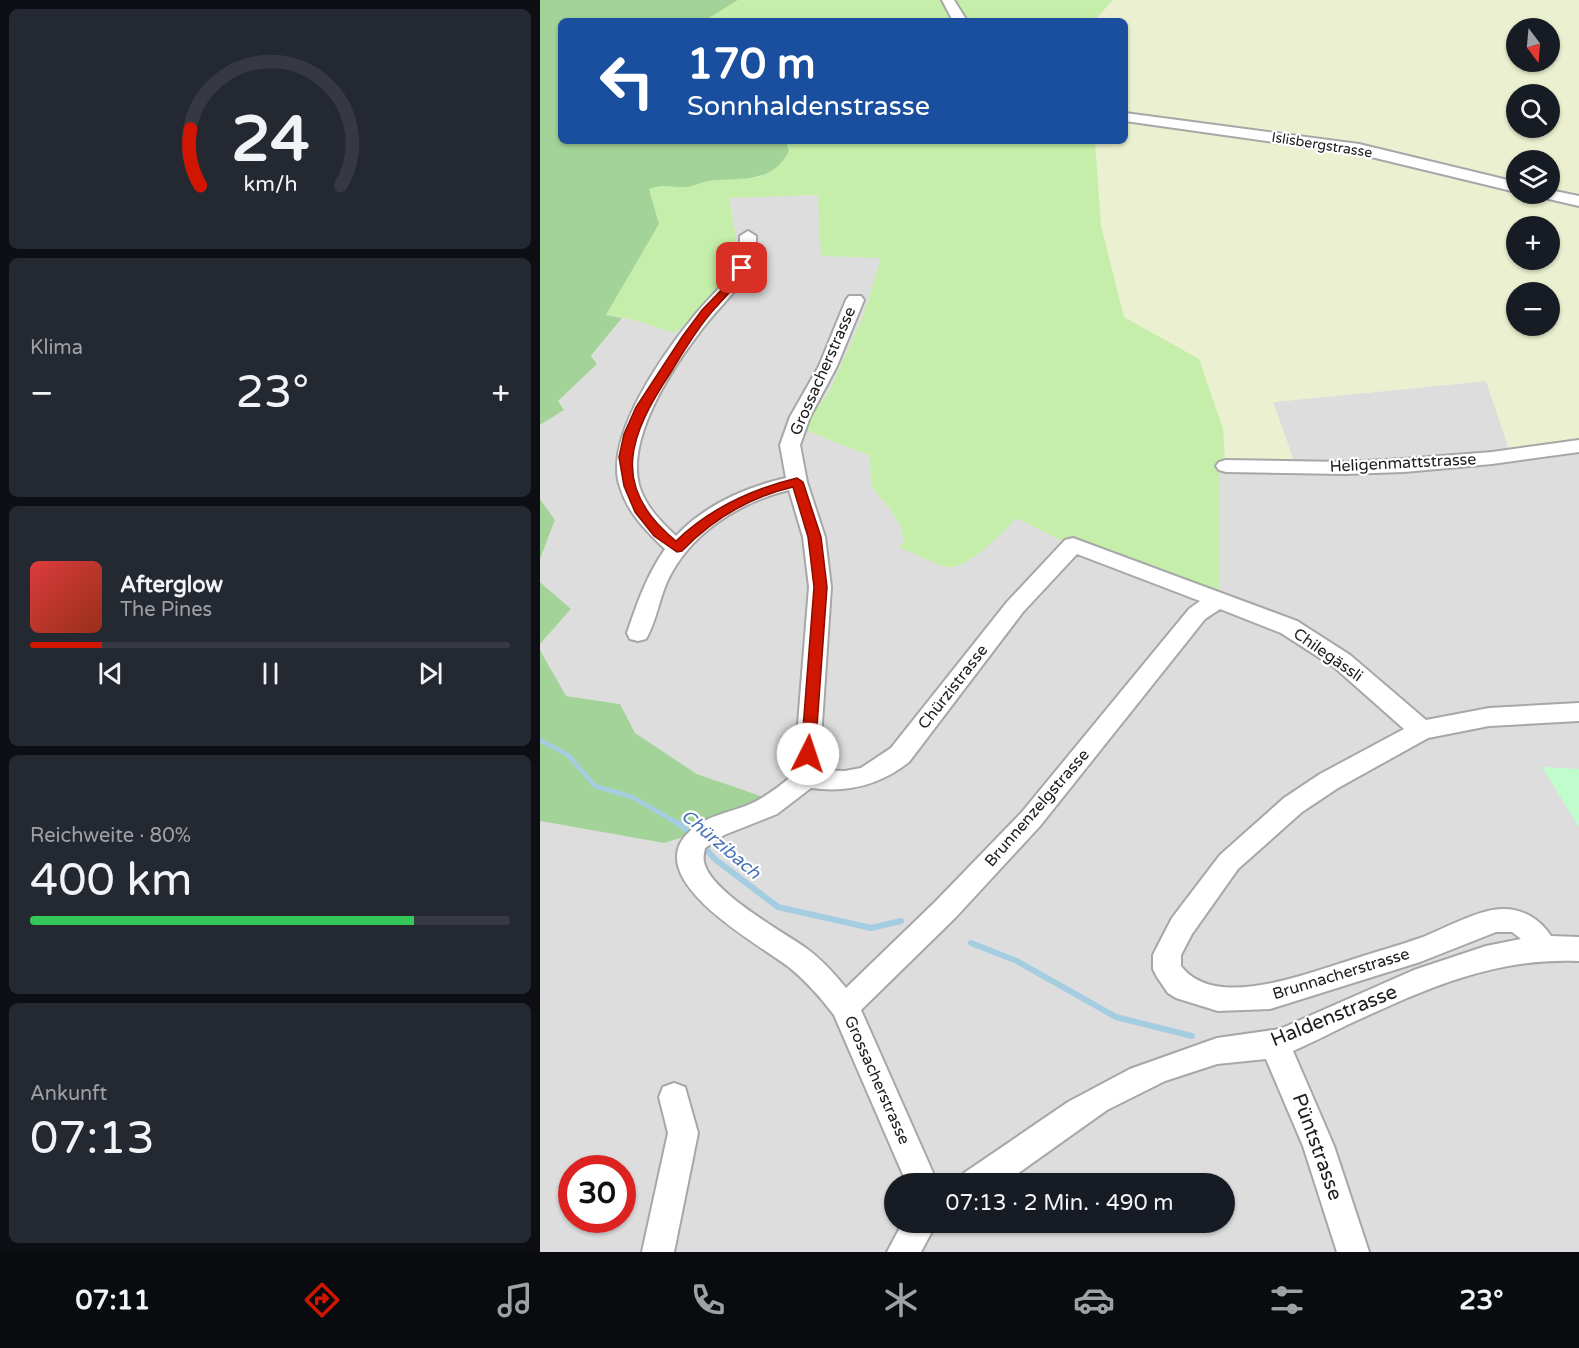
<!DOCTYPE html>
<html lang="de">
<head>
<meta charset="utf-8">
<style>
	body { margin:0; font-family:"Varela Round",sans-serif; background:#242831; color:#f1f3f6; height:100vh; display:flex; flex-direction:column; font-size:22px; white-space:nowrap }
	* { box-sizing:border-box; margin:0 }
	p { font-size:20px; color:#9ea1a6 }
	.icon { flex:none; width:33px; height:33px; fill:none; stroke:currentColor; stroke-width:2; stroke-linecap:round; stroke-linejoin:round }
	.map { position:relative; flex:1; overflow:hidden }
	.details { display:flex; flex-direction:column; gap:9px; padding:9px; background:#0d0f14; width:540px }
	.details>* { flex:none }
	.top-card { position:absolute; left:18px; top:18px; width:570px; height:126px; border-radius:9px; box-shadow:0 2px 4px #0004; background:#1a4fa0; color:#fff; overflow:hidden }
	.needle { width:39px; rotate:164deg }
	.fabs { position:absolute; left:966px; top:18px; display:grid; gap:12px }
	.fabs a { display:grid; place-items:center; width:54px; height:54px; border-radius:50%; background:#171b24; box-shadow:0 2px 4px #0004; font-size:30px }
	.speed { position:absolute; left:18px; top:1155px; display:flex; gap:12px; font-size:30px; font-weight:700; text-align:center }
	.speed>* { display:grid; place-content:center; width:78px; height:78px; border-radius:50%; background:#171b24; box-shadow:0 2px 4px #0004; line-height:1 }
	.speed .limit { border:9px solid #d22; background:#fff; color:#111 }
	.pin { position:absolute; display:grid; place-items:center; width:51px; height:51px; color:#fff; margin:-26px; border-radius:12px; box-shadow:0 3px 9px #0006 }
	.me { position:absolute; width:66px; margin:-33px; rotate:4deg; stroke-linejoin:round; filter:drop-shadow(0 0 4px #0008) }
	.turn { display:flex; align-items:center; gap:21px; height:126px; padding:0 30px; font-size:27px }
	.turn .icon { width:78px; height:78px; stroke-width:2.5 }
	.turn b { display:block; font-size:42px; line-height:51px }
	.big { font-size:45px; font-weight:600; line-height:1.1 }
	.details .tile { flex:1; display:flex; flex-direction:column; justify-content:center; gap:9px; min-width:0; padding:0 21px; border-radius:9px; background:#242831 }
	.details .dial { align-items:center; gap:0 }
	.dial svg { height:156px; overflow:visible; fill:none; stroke:#363941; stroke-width:7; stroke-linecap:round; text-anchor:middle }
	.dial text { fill:#f1f3f6; stroke:none }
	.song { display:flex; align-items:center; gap:18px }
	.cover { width:72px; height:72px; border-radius:9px; background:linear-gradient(135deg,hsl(0 70% 55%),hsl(10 70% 35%)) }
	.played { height:6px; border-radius:3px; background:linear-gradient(90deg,#d01500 15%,#363941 15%) }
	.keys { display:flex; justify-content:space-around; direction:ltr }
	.heat { display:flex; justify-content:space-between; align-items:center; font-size:33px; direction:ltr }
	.charge { height:9px; border-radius:4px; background:linear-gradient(90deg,#34c759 80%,#363941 0) }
	.trip { position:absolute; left:344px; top:1173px; width:351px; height:60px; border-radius:30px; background:#171b24; box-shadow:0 2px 4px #0004; font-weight:600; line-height:60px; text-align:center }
	.dock { display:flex; height:96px; justify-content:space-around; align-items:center; background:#090b0e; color:#9ea1a6 }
	.dock .icon { width:42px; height:42px }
	.dock .selected { color:#d01500 }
	.dock b { font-size:27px; color:#f1f3f6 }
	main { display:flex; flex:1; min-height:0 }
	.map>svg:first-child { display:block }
</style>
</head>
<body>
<main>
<section class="details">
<div class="tile dial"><svg viewBox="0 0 100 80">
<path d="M14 69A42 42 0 1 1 86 69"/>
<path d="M14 69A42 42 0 0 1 9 40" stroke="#d01500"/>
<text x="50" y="56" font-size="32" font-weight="700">24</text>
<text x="50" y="72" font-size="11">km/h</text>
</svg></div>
<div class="tile"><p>Klima</p>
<div class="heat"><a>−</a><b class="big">23°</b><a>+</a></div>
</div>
<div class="tile">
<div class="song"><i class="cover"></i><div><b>Afterglow</b><p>The Pines</p></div></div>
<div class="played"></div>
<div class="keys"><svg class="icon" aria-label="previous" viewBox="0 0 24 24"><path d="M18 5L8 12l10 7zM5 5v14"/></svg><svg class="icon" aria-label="pause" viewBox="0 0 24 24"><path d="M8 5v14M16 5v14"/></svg><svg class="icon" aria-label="next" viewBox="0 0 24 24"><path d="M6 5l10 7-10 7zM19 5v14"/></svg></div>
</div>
<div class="tile"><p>Reichweite · 80%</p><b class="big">400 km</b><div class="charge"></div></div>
<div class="tile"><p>Ankunft</p><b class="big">07:13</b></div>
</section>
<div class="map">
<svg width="1039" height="1252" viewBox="0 0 1039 1252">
	<rect width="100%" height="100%" fill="#f1eee6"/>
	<path fill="#dedddd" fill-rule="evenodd" d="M278,195L342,257L322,319L289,391L263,429L330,456L331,486L350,509L361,527L364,541L406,567L431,559L477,518L547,554L679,461L755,464L733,402L946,381L1039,442V1252H0V821L124,843L225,798L157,774L94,733L80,704L25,696L0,650V644L31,609L0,582V559L15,520L0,499V425L24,410L18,401L57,364L51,357L82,318L147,324L175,291L199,254L189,198ZM32,1168H82V1220H32ZM354,1184H684V1222H354Z"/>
	<path fill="#ebf1d0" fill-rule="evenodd" d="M573,0H1039V442L970,452L946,381L733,402L755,464L685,460L683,429L659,359L584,317L561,225L555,141H585V21H554ZM976,28H1010V62H976ZM976,94H1010V128H976ZM976,160H1010V194H976ZM976,226H1010V260H976ZM976,292H1010V326H976Z"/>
	<g fill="#c4eea9">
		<path d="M198,0H573L554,21H164Z"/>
		<path d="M246,141H555L561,225L584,317L659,359L683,429L685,460L679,461V593L547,554L477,518C462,532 429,569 408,567C398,566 371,552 359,547L364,541L361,527L350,509L331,486L330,456L263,429L289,391L322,319L341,258L281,256L278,195L189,198L199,254C181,283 163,314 134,333L94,320L66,315L119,224L109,189L124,184L146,187L165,181L220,177L249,151Z"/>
	</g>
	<g fill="#a3d398">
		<path d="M0,0H198L164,21H21V141H246L249,151C232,185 200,177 168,181C160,182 153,187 145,187C130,188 127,183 109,189L119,224L66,315L82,318L51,356L57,364L18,401L24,410L0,425Z"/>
		<path d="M0,499L15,520L0,559Z"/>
		<path d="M0,582L31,609L0,644Z"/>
		<path d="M0,650L26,696L80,704L95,733L157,774L226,798L193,821L124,843L0,821Z"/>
	</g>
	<path fill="#c1fdcc" d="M1002,767L1039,769V827Z"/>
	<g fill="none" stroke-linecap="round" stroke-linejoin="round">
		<path stroke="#a4cde1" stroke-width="4.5" d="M0,740L28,755L55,786L92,797L139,824"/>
		<g stroke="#a4cde1" stroke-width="6">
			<path d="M136,822L153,834"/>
			<path d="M162,845L176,860L238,907L331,928L361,921"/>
			<path d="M431,943L477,961L576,1017L652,1036"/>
		</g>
		<defs>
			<g id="minor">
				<path d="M402,0H414L427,21H413Z"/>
				<path d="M585,113L819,144L976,182V192L819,154L585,121Z"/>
				<path d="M1010,190L1039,196V206L1000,197L998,194H1010Z"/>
				<path d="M208,231L216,236C218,275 188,296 166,324C136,362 86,435 99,485C105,506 121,522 136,536C165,505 206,487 246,478L240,445L250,417L279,366L306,300L309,296H321L324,300L297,366L270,417L260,445L267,482L285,537L291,587L279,770L305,771L321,768L351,748L467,602L525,540L533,538L757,621L810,655L886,720L949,708L1039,703V721L949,726L888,738L798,788L762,812L698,869L652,934L641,955V966C674,1010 762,975 805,962C831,953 858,946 883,937C905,928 938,910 961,909C982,908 1000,919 1011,936L1039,937V961C953,957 883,990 807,1025C789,1034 771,1043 753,1051L794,1146L829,1252H797L763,1146L726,1059L677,1064L625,1081L567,1110L463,1184H420L424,1173L528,1102L590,1069L677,1038L740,1029L874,970L946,946L981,939L972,932H956L880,962L730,1009L678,1011L636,998L628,993L617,977L613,969V955L617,947L632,918L680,855L744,798L780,774L864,729L794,667L741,633L680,609L665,619L500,826L416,917L321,1010L398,1184H367L294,1015C281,998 267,982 250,968C221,945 97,879 150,831C165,816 189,813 208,805C225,798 240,786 254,774L269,587L263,537L249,490C199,502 149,534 127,582C119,600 116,622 106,639L98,641L90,639L87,633C97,603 107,575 125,549C106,531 88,513 80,487C63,438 123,354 154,316C175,290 201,273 200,236ZM537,554L660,601L649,609L482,812L396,901L306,988C294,973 281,959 266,948C242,931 170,892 164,862C163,858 164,853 165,848L184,835L237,814L271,788C308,793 340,785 369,762L483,612Z"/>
				<path d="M1039,440V452L952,464L864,472L805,474L686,472L679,470L676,466L679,462L686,460L805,462L864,459L952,452Z"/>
				<path d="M134,1083L145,1087L158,1133L134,1252H102L128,1133L119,1097L123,1087Z"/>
				<path d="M363,1222H397L381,1252H347Z"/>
			</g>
		</defs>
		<use href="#minor" stroke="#a7a7a7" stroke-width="4"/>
		<use href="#minor" fill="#fff" fill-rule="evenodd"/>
	</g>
	<path fill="#d01500" stroke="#870e00" stroke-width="1.5" d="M202,265L208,268C197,286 183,299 170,314C155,332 143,352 131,372C90,434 68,486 136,541C170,508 212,489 257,478L263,482L281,537L287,587L275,754L273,758H263L261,754L274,587L268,537L253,487C210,497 172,520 142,551L137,552L114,536L95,512L84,486L79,457L84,434L96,407L142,337L162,310L190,281L199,266Z"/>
	<g text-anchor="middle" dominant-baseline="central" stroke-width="4.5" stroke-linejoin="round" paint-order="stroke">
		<g font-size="14" fill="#202020" stroke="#fff">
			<text transform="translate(782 145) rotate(9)">Islisbergstrasse</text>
		</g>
		<g font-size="16" fill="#202020" stroke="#fff">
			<text transform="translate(283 371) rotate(-66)">Grossacherstrasse</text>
			<text transform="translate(863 463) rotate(-3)">Heligenmattstrasse</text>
			<text transform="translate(788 655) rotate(35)">Chilegässli</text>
			<text transform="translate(413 687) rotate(-52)">Chürzistrasse</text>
			<text transform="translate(497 808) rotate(-49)">Brunnenzelgstrasse</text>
			<text transform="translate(801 974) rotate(-17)">Brunnacherstrasse</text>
			<text transform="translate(337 1080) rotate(66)">Grossacherstrasse</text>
		</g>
		<g font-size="18" font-style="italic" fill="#4572b6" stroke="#fff">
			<text transform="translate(181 844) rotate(40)">Chürzibach</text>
		</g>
		<g font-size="20" fill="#202020" stroke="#fff">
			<text transform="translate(794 1016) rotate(-22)">Haldenstrasse</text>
			<text transform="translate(777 1147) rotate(70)">Püntstrasse</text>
		</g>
	</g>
</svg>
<div class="fabs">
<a><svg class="needle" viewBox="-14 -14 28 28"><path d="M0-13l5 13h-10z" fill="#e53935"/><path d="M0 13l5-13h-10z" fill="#9ea1a6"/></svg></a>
<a><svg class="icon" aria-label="search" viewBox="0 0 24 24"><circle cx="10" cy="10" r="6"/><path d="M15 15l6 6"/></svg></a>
<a><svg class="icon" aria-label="layers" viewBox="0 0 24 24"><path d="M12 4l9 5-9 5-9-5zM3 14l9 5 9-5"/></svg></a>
<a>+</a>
<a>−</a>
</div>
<div class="speed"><div class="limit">30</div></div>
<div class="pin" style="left:202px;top:268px;background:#d93025"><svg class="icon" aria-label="arrive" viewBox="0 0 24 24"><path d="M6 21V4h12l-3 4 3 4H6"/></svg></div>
<svg class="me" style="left:268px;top:754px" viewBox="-20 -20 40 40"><circle r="19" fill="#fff"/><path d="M0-13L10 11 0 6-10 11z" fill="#d01500"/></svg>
<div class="trip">07:13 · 2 Min. · 490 m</div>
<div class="top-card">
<div class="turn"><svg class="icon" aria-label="left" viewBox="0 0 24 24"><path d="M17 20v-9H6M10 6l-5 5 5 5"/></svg><div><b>170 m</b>Sonnhaldenstrasse</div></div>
</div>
</div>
</main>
<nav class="dock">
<b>07:11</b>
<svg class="icon selected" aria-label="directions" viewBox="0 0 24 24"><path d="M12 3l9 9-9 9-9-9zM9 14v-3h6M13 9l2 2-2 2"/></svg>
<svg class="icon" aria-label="music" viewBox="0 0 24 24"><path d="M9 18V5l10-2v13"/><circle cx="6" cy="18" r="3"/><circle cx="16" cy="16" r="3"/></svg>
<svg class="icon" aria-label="phone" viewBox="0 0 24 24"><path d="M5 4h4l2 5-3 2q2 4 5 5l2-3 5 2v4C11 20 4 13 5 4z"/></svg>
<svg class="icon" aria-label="climate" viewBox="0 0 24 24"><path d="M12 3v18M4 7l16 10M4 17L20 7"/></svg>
<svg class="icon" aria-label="car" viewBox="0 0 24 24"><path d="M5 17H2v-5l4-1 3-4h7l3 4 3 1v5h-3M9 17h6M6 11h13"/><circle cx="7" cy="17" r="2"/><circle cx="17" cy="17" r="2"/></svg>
<svg class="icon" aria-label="filters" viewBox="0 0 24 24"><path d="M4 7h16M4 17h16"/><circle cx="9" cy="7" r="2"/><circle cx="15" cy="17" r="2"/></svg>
<b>23°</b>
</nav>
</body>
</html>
